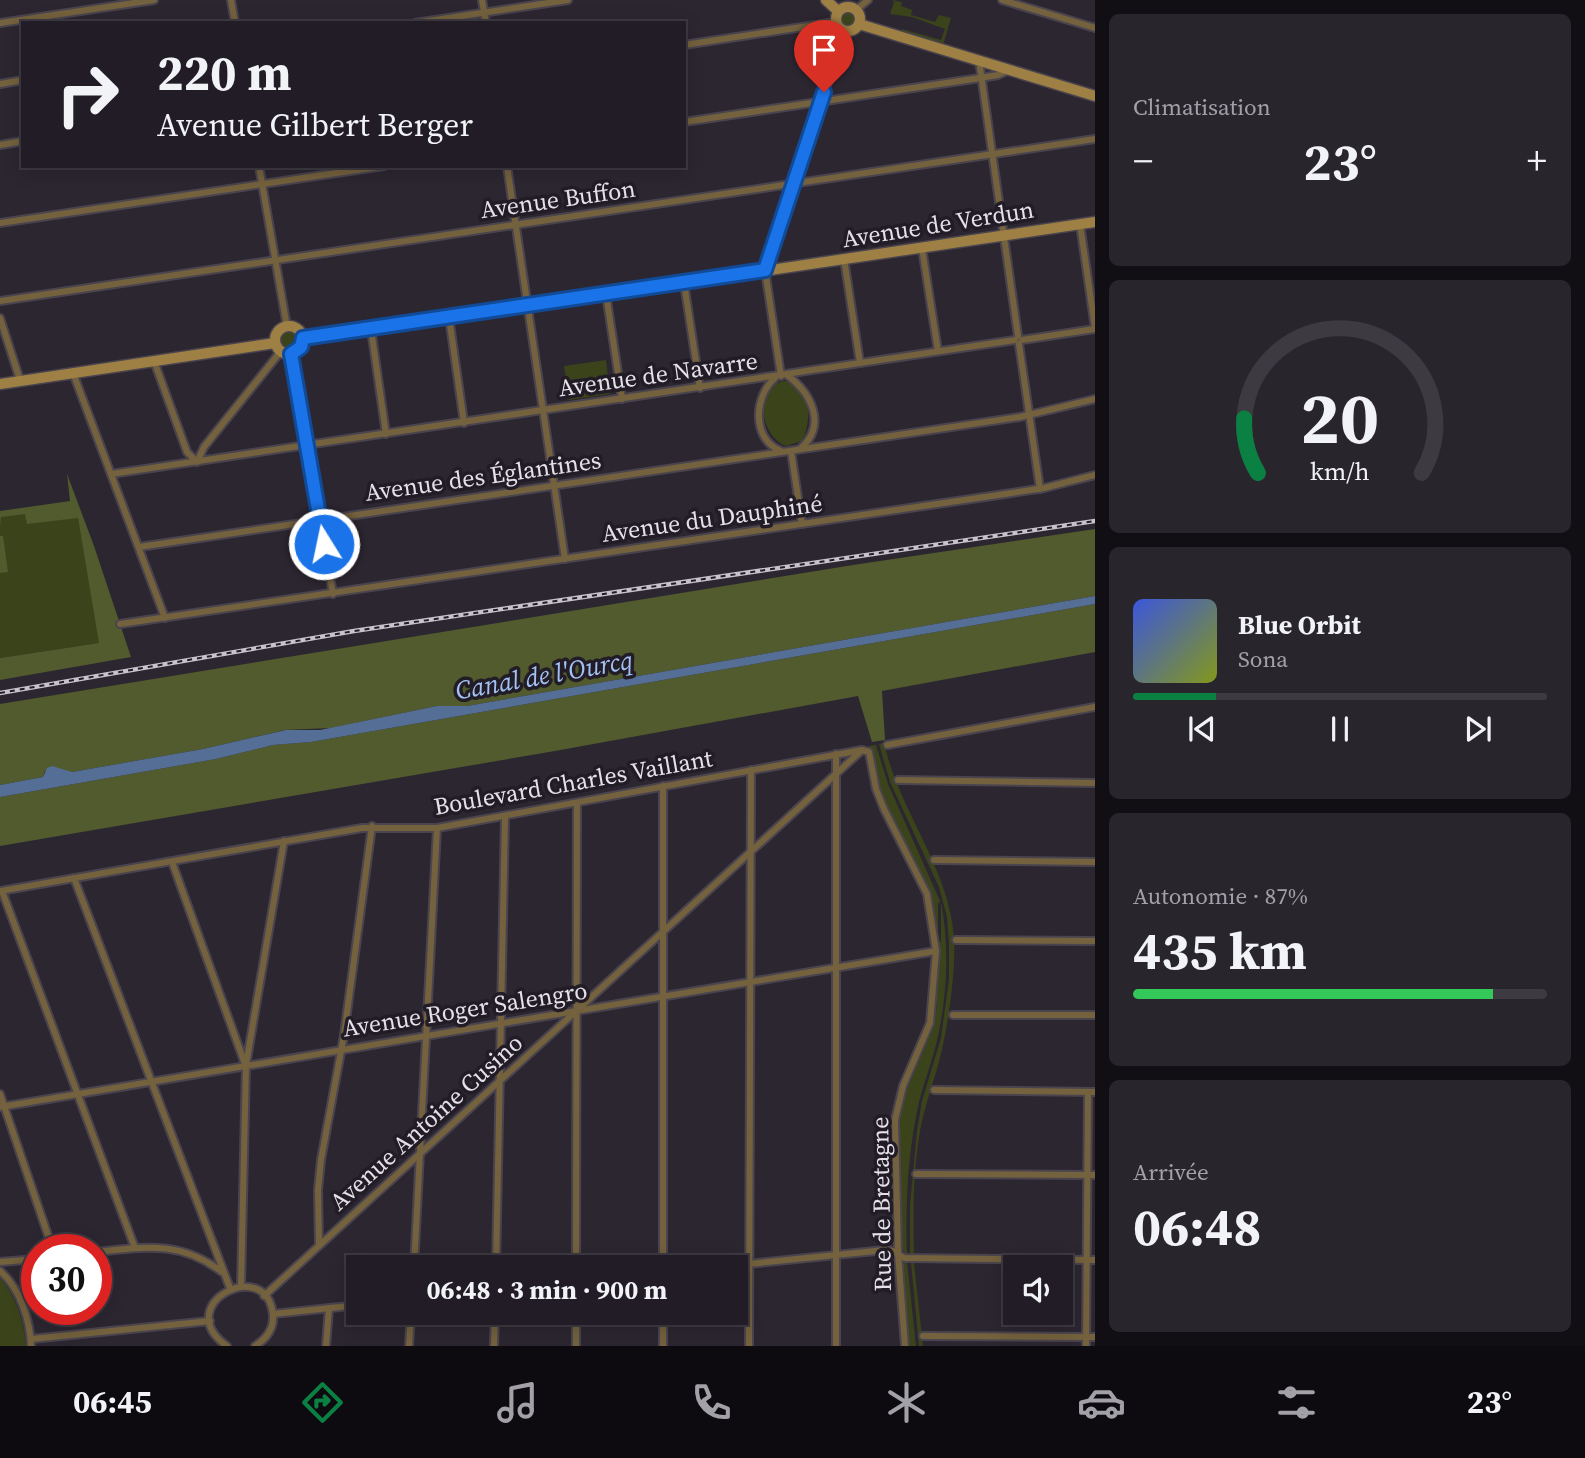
<!DOCTYPE html>
<html lang="fr">
<head>
<meta charset="utf-8">
<style>
	body { margin:0; font-family:"Source Serif 4",serif; background:#29252d; color:#f1f3f6; height:100vh; display:flex; flex-direction:column; font-size:26px; white-space:nowrap }
	* { box-sizing:border-box; margin:0 }
	p { font-size:23px; color:#a2a1a7 }
	.icon { flex:none; width:38px; height:38px; fill:none; stroke:currentColor; stroke-width:2; stroke-linecap:round; stroke-linejoin:round }
	.map { position:relative; flex:1; overflow:hidden }
	.panel { display:flex; flex-direction:column; gap:14px; padding:14px; background:#120f14; width:490px }
	.panel>* { flex:none }
	.guide { position:absolute; left:21px; top:21px; width:665px; height:147px; border-radius:0px; box-shadow:0 4px 18px #0003,0 0 0 2px #3e3a42; background:#211c25; color:#f1f3f6; overflow:hidden }
	.buttons { position:absolute; left:1003px; top:1255px; display:grid; gap:14px }
	.buttons a { display:grid; place-items:center; width:70px; height:70px; border-radius:0px; background:#211c25; box-shadow:0 4px 18px #0003,0 0 0 2px #3e3a42; font-size:35px }
	.speed { position:absolute; left:21px; top:1234px; display:flex; gap:14px; font-size:35px; font-weight:700; text-align:center }
	.speed>* { display:grid; place-content:center; width:91px; height:91px; border-radius:50%; background:#211c25; box-shadow:0 4px 18px #0003,0 0 0 2px #3e3a42; line-height:1 }
	.speed .limit { border:10px solid #d22; background:#fff; color:#111 }
	.pin { position:absolute; display:grid; place-items:center; width:60px; height:60px; color:#fff; margin:-72px -30px; border-radius:50% 50% 50% 0; rotate:-45deg; box-shadow:0 0 7px #0007 }
	.pin .icon { rotate:45deg }
	.me { position:absolute; width:77px; margin:-38px; rotate:350deg; stroke-linejoin:round; filter:drop-shadow(0 0 5px #0008) }
	.turn { display:flex; align-items:center; gap:24px; height:147px; padding:0 21px; font-size:32px }
	.turn .icon { width:91px; height:91px; stroke-width:2.5 }
	.turn b { display:block; font-size:49px; line-height:60px }
	.big { font-size:52px; font-weight:700; line-height:1.1 }
	.panel .widget { flex:1; display:flex; flex-direction:column; justify-content:center; gap:10px; min-width:0; padding:0 24px; border-radius:10px; background:#29252d }
	.panel .dial { align-items:center; gap:0 }
	.dial svg { height:182px; overflow:visible; fill:none; stroke:#3e3a42; stroke-width:7; stroke-linecap:round; text-anchor:middle }
	.dial text { fill:#f1f3f6; stroke:none }
	.song { display:flex; align-items:center; gap:21px }
	.cover { width:84px; height:84px; border-radius:10px; background:linear-gradient(135deg,hsl(230 70% 55%),hsl(70 70% 35%)) }
	.played { height:7px; border-radius:4px; background:linear-gradient(90deg,#0b8043 20%,#3e3a42 20%) }
	.keys { display:flex; justify-content:space-around; direction:ltr }
	.heat { display:flex; justify-content:space-between; align-items:center; font-size:38px; direction:ltr }
	.charge { height:10px; border-radius:5px; background:linear-gradient(90deg,#34c759 87%,#3e3a42 0) }
	.trip { position:absolute; left:346px; top:1255px; width:402px; height:70px; border-radius:0px; background:#211c25; box-shadow:0 4px 18px #0003,0 0 0 2px #3e3a42; font-weight:700; line-height:70px; text-align:center }
	.dock { display:flex; height:112px; justify-content:space-around; align-items:center; background:#0d0b0f; color:#a2a1a7 }
	.dock .icon { width:49px; height:49px }
	.dock .active { color:#0b8043 }
	.dock b { font-size:32px; color:#f1f3f6 }
	main { display:flex; flex:1; min-height:0 }
	.map>svg:first-child { display:block }
</style>
</head>
<body>
<main>
<div class="map">
<svg width="1095" height="1346" viewBox="0 0 1095 1346">
	<rect width="100%" height="100%" fill="#2c2631"/>
	<g fill="#3b431b">
		<path d="M892,0L902,2L901,6L912,10L911,15L935,22L939,15L951,18L943,45L902,32V29L941,40L945,29L912,17L890,14L894,2Z"/>
		<circle cx="847" cy="20" r="8"/>
		<circle cx="289" cy="340" r="11"/>
		<path d="M606,360L610,394L569,400L564,366Z"/>
		<path d="M786,381C812,387 812,422 802,441L786,446C760,437 751,383 786,381Z"/>
		<path d="M0,511L78,517L100,643L0,658Z"/>
		<path d="M884,743C899,811 949,867 954,938C956,967 949,1020 942,1049C936,1077 925,1103 920,1131C913,1172 913,1213 914,1254L910,1253V1205L917,1131L922,1101L941,1038L949,979V943L947,917L939,887L890,782L879,744Z"/>
		<path d="M876,745L888,784L940,901L938,904V943L930,891L886,807L878,788L869,746Z"/>
		<path d="M941,902C950,948 947,1000 936,1045C931,1064 924,1083 919,1102C908,1151 905,1205 907,1256L901,1247L899,1121L905,1094L934,1026L937,1003L935,1002L938,945L941,941Z"/>
		<path d="M907,1261L916,1346H907L902,1265Z"/>
		<path d="M911,1263H914L923,1346H919Z"/>
		<path d="M0,1277C16,1296 24,1321 26,1346H0Z"/>
	</g>
	<g fill="#515b2e">
		<path d="M67,474L94,546L131,657L0,680V658L99,643L78,518L27,524L25,514L1,517L0,526V511L70,501Z"/>
		<path d="M1095,529V596L467,706H437L331,728L285,730L203,749L72,772L45,771L43,777L0,785V704L853,565Z"/>
		<path d="M0,536H3L8,572L0,573Z"/>
		<path d="M1095,604V652L882,691L885,740L872,742L858,696L555,751L0,846V797L216,759L273,745L311,742Z"/>
	</g>
	<path fill="#556e95" d="M1095,596V604L311,742L273,745L216,759L0,797V785L43,777L47,768L52,766L72,772L203,749L286,730H320L437,706H467Z"/>
	<g fill="none" stroke-linecap="round" stroke-linejoin="round">
		<defs>
			<g id="street">
				<path d="M231,0L235,23"/>
				<path d="M482,0L486,23"/>
				<path d="M1002,0L1095,28"/>
				<path d="M856,10L868,0"/>
				<path d="M0,23L154,0"/>
				<path d="M415,23L568,0"/>
				<path d="M684,45L835,22"/>
				<path d="M979,60L1018,336"/>
				<path d="M0,84L23,80"/>
				<path d="M684,122L980,78L998,75L1009,70"/>
				<path d="M0,145L23,141"/>
				<path d="M259,166L287,327"/>
				<path d="M507,166L565,559"/>
				<path d="M0,223L384,166"/>
				<path d="M1080,224L1095,328"/>
				<path d="M922,248L938,351"/>
				<path d="M844,259L860,363"/>
				<path d="M684,283L700,388"/>
				<path d="M606,294L622,399"/>
				<path d="M0,301L1095,139"/>
				<path d="M449,317L464,423"/>
				<path d="M0,318L20,380"/>
				<path d="M371,329L386,434"/>
				<path d="M1022,340L1095,329"/>
				<path d="M1019,344L1040,489"/>
				<path d="M291,354L333,594"/>
				<path d="M154,361L187,452L197,462L204,447L281,351"/>
				<path d="M73,373L165,618"/>
				<path d="M787,375C811,393 828,425 800,449"/>
				<path d="M781,376L765,270L845,32"/>
				<path d="M775,378C754,396 751,439 781,451"/>
				<path d="M791,451L802,524"/>
				<path d="M111,474L1015,340"/>
				<path d="M139,547L1020,417L1095,399"/>
				<path d="M120,624L1005,494L1044,488L1095,475"/>
				<path d="M887,745L1095,707"/>
				<path d="M862,750L869,752L876,789L884,809L927,894L936,951L930,1023L903,1086L895,1120L898,1253L905,1346"/>
				<path d="M898,780L1095,783"/>
				<path d="M934,860L1095,862"/>
				<path d="M172,862L245,1064"/>
				<path d="M74,878L230,1288"/>
				<path d="M0,891L362,828H437L862,750"/>
				<path d="M2,891L135,1248"/>
				<path d="M956,940L1095,941"/>
				<path d="M953,1015H1095"/>
				<path d="M934,1090L1095,1092"/>
				<path d="M0,1094L53,1250"/>
				<path d="M0,1107L936,951"/>
				<path d="M916,1174L1095,1175"/>
				<path d="M319,1245L318,1190L321,1160L344,1035L372,826"/>
				<path d="M96,1252C145,1247 180,1240 222,1272"/>
				<path d="M0,1262L37,1259"/>
				<path d="M414,1267L437,828"/>
				<path d="M496,1267L505,817"/>
				<path d="M576,1267L577,803"/>
				<path d="M663,1267V786"/>
				<path d="M719,1267L885,1250L893,1251L904,1258L1095,1260"/>
				<path d="M0,1271C20,1288 30,1320 31,1346"/>
				<path d="M241,1286L246,1065L284,841"/>
				<path d="M264,1296L861,751"/>
				<path d="M273,1314L359,1305"/>
				<path d="M923,1336L1095,1337"/>
				<path d="M31,1339L210,1321"/>
				<path d="M227,1346C169,1305 267,1254 273,1315C274,1329 266,1339 255,1346"/>
				<path d="M326,1346L329,1308"/>
				<path d="M409,1346L411,1312"/>
				<path d="M494,1346L495,1312"/>
				<path d="M576,1346V1312"/>
				<path d="M663,1346V1312"/>
				<path d="M749,1346L751,770"/>
				<path d="M836,1346V754"/>
				<path d="M1086,1346L1088,1092"/>
			</g>
			<g id="secondary">
				<path d="M826,0L838,11"/>
				<circle cx="848" cy="19" r="12"/>
				<path d="M859,24L1095,96"/>
				<circle cx="289" cy="340" r="14"/>
				<path d="M303,339L1095,222"/>
				<path d="M0,384L275,343"/>
			</g>
		</defs>
		<use href="#street" stroke="#4a444e" stroke-width="10"/>
		<use href="#secondary" stroke="#4a444e" stroke-width="13"/>
		<use href="#street" stroke="#74613d" stroke-width="6"/>
		<use href="#secondary" stroke="#9f8044" stroke-width="10"/>
		<defs>
			<path id="rail" d="M0,693L354,631L1095,521"/>
		</defs>
		<use href="#rail" stroke="#c7c3cb" stroke-width="4.5"/>
		<use href="#rail" stroke="#221c27" stroke-width="2" stroke-dasharray="5" stroke-linecap="butt"/>
	</g>
	<g fill="none" stroke-linecap="round" stroke-linejoin="round">
		<defs>
			<path id="route" d="M324,544L291,354L301,347L303,338L765,270L824,92"/>
		</defs>
		<use href="#route" stroke="#114b97" stroke-width="18"/>
		<use href="#route" stroke="#1a73e8" stroke-width="12"/>
	</g>
	<g text-anchor="middle" dominant-baseline="central" stroke-width="7" stroke-linejoin="round" paint-order="stroke">
		<g font-size="24" fill="#e5e1e8" stroke="#221c27">
			<text transform="translate(558 199) rotate(-8)">Avenue Buffon</text>
			<text transform="translate(938 224) rotate(-9)">Avenue de Verdun</text>
			<text transform="translate(658 374) rotate(-8)">Avenue de Navarre</text>
			<text transform="translate(483 476) rotate(-8)">Avenue des Églantines</text>
			<text transform="translate(712 518) rotate(-8)">Avenue du Dauphiné</text>
			<text transform="translate(573 782) rotate(-10)">Boulevard Charles Vaillant</text>
			<text transform="translate(465 1009) rotate(-9)">Avenue Roger Salengro</text>
			<text transform="translate(426 1122) rotate(-42)">Avenue Antoine Cusino</text>
			<text transform="translate(881 1204) rotate(-91)">Rue de Bretagne</text>
		</g>
		<g font-size="26" font-style="italic" fill="#a3c2f4" stroke="#221c27">
			<text transform="translate(544 675) rotate(-10)">Canal de l'Ourcq</text>
		</g>
	</g>
</svg>
<div class="buttons">
<a><svg class="icon" aria-label="sound" viewBox="0 0 24 24"><path d="M4 9h4l5-4v14l-5-4H4zM17 9q2 3 0 6"/></svg></a>
</div>
<div class="speed"><div class="limit">30</div></div>
<div class="pin" style="left:824px;top:92px;background:#d93025"><svg class="icon" aria-label="arrive" viewBox="0 0 24 24"><path d="M6 21V4h12l-3 4 3 4H6"/></svg></div>
<svg class="me" style="left:324px;top:544px" viewBox="-20 -20 40 40"><circle r="17" fill="#1a73e8" stroke="#fff" stroke-width="3"/><path d="M0-11L8 9 0 5-8 9z" fill="#fff"/></svg>
<div class="trip">06:48 · 3 min · 900 m</div>
<div class="guide">
<div class="turn"><svg class="icon" aria-label="right" viewBox="0 0 24 24"><path d="M7 20v-9h11M14 6l5 5-5 5"/></svg><div><b>220 m</b>Avenue Gilbert Berger</div></div>
</div>
</div>
<section class="panel">
<div class="widget"><p>Climatisation</p>
<div class="heat"><a>−</a><b class="big">23°</b><a>+</a></div>
</div>
<div class="widget dial"><svg viewBox="0 0 100 80">
<path d="M14 69A42 42 0 1 1 86 69"/>
<path d="M14 69A42 42 0 0 1 8 45" stroke="#0b8043"/>
<text x="50" y="56" font-size="32" font-weight="700">20</text>
<text x="50" y="72" font-size="11">km/h</text>
</svg></div>
<div class="widget">
<div class="song"><i class="cover"></i><div><b>Blue Orbit</b><p>Sona</p></div></div>
<div class="played"></div>
<div class="keys"><svg class="icon" aria-label="previous" viewBox="0 0 24 24"><path d="M18 5L8 12l10 7zM5 5v14"/></svg><svg class="icon" aria-label="pause" viewBox="0 0 24 24"><path d="M8 5v14M16 5v14"/></svg><svg class="icon" aria-label="next" viewBox="0 0 24 24"><path d="M6 5l10 7-10 7zM19 5v14"/></svg></div>
</div>
<div class="widget"><p>Autonomie · 87%</p><b class="big">435 km</b><div class="charge"></div></div>
<div class="widget"><p>Arrivée</p><b class="big">06:48</b></div>
</section>
</main>
<nav class="dock">
<b>06:45</b>
<svg class="icon active" aria-label="directions" viewBox="0 0 24 24"><path d="M12 3l9 9-9 9-9-9zM9 14v-3h6M13 9l2 2-2 2"/></svg>
<svg class="icon" aria-label="music" viewBox="0 0 24 24"><path d="M9 18V5l10-2v13"/><circle cx="6" cy="18" r="3"/><circle cx="16" cy="16" r="3"/></svg>
<svg class="icon" aria-label="phone" viewBox="0 0 24 24"><path d="M5 4h4l2 5-3 2q2 4 5 5l2-3 5 2v4C11 20 4 13 5 4z"/></svg>
<svg class="icon" aria-label="climate" viewBox="0 0 24 24"><path d="M12 3v18M4 7l16 10M4 17L20 7"/></svg>
<svg class="icon" aria-label="car" viewBox="0 0 24 24"><path d="M5 17H2v-5l4-1 3-4h7l3 4 3 1v5h-3M9 17h6M6 11h13"/><circle cx="7" cy="17" r="2"/><circle cx="17" cy="17" r="2"/></svg>
<svg class="icon" aria-label="filters" viewBox="0 0 24 24"><path d="M4 7h16M4 17h16"/><circle cx="9" cy="7" r="2"/><circle cx="15" cy="17" r="2"/></svg>
<b>23°</b>
</nav>
</body>
</html>
